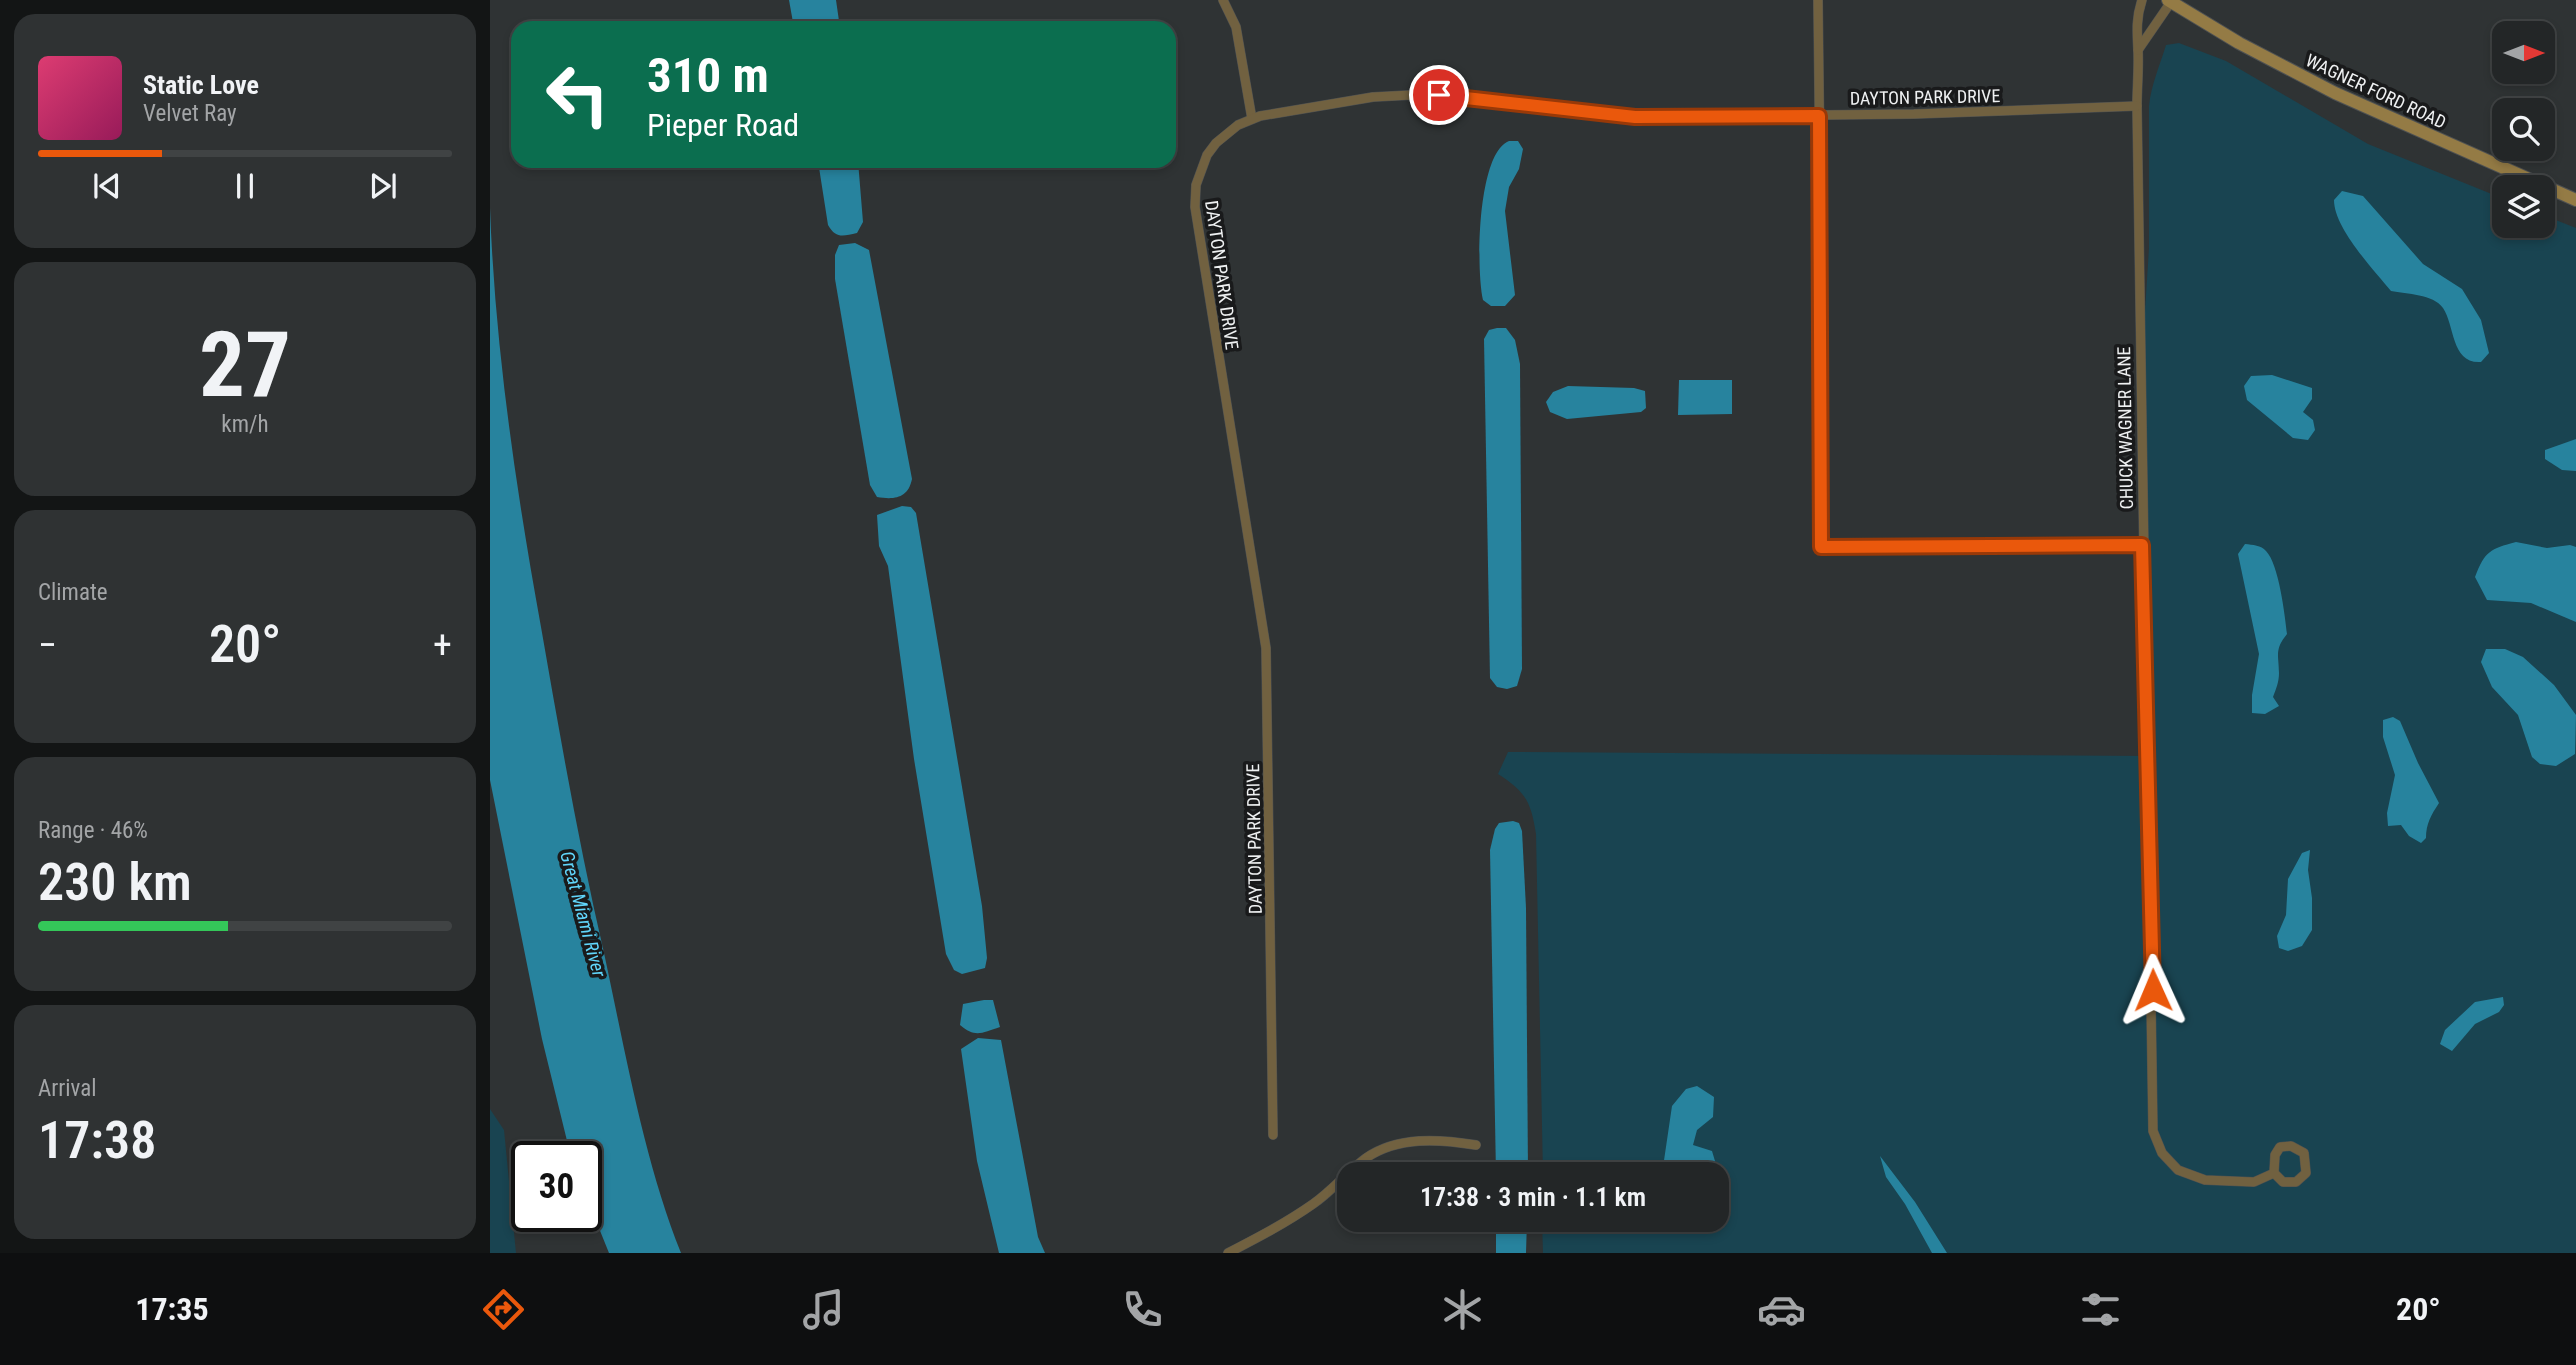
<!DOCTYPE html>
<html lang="en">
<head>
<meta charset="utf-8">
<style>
	body { margin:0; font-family:"Roboto Condensed",sans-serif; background:#2f3233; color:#f1f3f6; height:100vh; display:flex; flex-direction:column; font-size:26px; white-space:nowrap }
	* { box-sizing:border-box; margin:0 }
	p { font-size:23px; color:#a3a5a7 }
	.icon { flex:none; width:38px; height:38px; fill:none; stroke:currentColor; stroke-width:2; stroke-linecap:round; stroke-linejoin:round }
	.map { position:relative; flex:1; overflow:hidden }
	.drawer { display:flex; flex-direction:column; gap:14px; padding:14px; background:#131515; width:490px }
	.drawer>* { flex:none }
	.top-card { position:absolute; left:21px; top:21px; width:665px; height:147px; border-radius:21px; box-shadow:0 4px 10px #0003,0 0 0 2px #404344; background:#0b6e4f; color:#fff; overflow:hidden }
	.needle { width:46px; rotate:90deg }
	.fabs { position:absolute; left:2002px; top:21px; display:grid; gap:14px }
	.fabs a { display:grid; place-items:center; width:63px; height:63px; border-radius:14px; background:#232627; box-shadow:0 4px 10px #0003,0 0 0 2px #404344; font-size:35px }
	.speed { position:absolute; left:21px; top:1141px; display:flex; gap:14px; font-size:35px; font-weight:700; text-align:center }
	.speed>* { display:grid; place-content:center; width:91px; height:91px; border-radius:50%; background:#232627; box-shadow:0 4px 10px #0003,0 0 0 2px #404344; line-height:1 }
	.speed .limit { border:4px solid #111; border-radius:10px; background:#fff; color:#111 }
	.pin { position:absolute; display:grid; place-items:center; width:60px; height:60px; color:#fff; margin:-30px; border:4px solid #fff; border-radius:50%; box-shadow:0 2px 7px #0007 }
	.me { position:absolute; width:77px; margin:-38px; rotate:359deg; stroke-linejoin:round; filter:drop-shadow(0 0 5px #0008) }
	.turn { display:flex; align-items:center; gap:24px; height:147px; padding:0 21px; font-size:32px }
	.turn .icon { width:91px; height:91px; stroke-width:2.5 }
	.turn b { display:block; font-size:49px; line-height:60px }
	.big { font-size:52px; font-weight:600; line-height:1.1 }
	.drawer .tile { flex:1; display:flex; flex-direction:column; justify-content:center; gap:10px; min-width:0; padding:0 24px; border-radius:21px; background:#2f3233 }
	.drawer .dial { align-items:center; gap:0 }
	.dial b { font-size:91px; line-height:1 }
	.song { display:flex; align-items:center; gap:21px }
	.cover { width:84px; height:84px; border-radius:10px; background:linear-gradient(135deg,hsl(340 70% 55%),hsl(330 70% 35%)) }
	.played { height:7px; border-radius:4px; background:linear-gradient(90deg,#ea580c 30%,#404344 30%) }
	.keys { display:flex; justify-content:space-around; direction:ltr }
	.heat { display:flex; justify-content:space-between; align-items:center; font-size:38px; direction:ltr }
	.charge { height:10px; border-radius:5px; background:linear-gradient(90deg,#34c759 46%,#404344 0) }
	.trip { position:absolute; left:847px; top:1162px; width:392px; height:70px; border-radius:21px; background:#232627; box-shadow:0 4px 10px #0003,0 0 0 2px #404344; font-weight:600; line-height:70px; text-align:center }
	.menu { display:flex; height:112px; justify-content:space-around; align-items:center; background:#0e0f10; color:#a3a5a7 }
	.menu .icon { width:49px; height:49px }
	.menu .on { color:#ea580c }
	.menu b { font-size:32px; color:#f1f3f6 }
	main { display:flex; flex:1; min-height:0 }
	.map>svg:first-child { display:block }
</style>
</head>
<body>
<main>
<section class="drawer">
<div class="tile">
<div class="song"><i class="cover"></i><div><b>Static Love</b><p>Velvet Ray</p></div></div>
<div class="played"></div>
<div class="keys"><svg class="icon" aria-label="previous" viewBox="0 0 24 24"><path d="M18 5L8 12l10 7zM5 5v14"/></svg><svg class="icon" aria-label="pause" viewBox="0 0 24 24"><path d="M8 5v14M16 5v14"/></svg><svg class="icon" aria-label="next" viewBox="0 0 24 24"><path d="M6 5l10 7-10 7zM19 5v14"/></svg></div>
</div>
<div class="tile dial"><b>27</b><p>km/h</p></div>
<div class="tile"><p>Climate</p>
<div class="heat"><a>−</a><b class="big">20°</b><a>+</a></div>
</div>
<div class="tile"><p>Range · 46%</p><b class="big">230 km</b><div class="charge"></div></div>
<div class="tile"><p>Arrival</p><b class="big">17:38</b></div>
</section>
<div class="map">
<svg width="2086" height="1253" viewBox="0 0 2086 1253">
	<rect width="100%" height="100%" fill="#2f3334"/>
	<g fill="#194451">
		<path d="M1689,43L1736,61L1878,144L2014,199V226H2053V215L2086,228V1253H1053L1052,1220H1227V1174H1053L1046,834C1041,802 1036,792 1008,774L1018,752L1658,756L1650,391L1659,248V106C1661,85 1670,65 1676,45Z"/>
		<path d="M0,1109L14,1130L26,1253H0Z"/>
	</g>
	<g fill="#27839e">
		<path d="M299,0H346L350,28H304Z"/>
		<path d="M1019,141H1028L1033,149L1029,169L1019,187L1015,211L1025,295L1015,306H1001L993,300C986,271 987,153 1019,141Z"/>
		<path d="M328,161H368L373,222L367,233C353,236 346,239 338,225Z"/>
		<path d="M1852,191L1873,196L1933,264L1972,289L1991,320L1999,353L1991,362C1961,364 1965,326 1953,308C1943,294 1917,294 1901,291C1883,269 1844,228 1844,200Z"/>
		<path d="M0,208C5,348 26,489 51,627C70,736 89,845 114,953C135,1050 154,1161 191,1253H119L96,1196V1157H81L52,1039L0,780Z"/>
		<path d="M365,243L379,250L422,479C418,498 405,500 387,497L380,485L345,279V255L349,245Z"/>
		<path d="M1007,328H1016L1025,340L1030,364L1032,669L1027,686L1017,689L1007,687L1000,678L994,339L999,330Z"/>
		<path d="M1782,375L1822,388V399L1813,412L1823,420L1825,430L1818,440L1803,438L1757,400L1754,386L1761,376Z"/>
		<path d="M1189,380H1242V414L1188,415Z"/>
		<path d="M1078,386L1144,388L1155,391L1156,408L1151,412L1077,419L1060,412L1056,402L1063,392Z"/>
		<path d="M2086,439V471L2072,470L2055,459V450Z"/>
		<path d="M412,506L421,507L426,513L492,906L497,958L495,968L472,974L464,970L456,954L424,759L398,566L389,546L387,515Z"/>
		<path d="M2026,542L2057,548L2080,545L2086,547V622L2041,603L1997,600L1985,577C1995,551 2000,549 2026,542Z"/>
		<path d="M1755,544C1763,545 1771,545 1776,551C1789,564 1795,616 1797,634C1784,650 1789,655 1789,673C1789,682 1786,689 1783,697L1789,706L1775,714L1762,713V695L1769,654L1748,554Z"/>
		<path d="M1996,649H2015L2033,657L2064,685L2086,715L2085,754L2066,766L2050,764L2042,757L2028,715L2002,687L1991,662Z"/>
		<path d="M1903,717L1910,721L1928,763L1949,803C1941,815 1936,824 1936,838L1931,843L1919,836L1911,825L1898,826L1897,813L1905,775L1893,737V720Z"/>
		<path d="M1023,821L1029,823L1032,831L1036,908L1038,1174H1006L1000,850L1005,829L1009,823Z"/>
		<path d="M1820,850L1818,870L1822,898V930L1812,946L1798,951L1789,948L1787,936L1796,915L1798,879L1812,853Z"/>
		<path d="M2013,997L2014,1005L2009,1012L1985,1024L1962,1051L1950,1044L1955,1030L1985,1002Z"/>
		<path d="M494,1000H503L510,1027C492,1033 485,1038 470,1025L473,1004Z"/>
		<path d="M488,1038L511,1040L548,1237L555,1253H509L487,1161L471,1049Z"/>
		<path d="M1207,1086L1224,1097L1223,1117L1207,1130L1203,1145L1222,1151L1230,1178L1227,1193V1174H1172L1182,1106L1196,1089Z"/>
		<path d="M1390,1156L1425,1202L1457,1253H1442L1415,1204L1396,1177Z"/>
		<path d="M1006,1220H1037L1036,1253H1006Z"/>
	</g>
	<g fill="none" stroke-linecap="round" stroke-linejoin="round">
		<defs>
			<g id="street">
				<path d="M733,0L746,27L762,119"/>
				<path d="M1328,0L1332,343L1331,547L1652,545"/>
				<path d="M1652,0C1646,18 1647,31 1648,50C1649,68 1647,88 1647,106L1663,1131L1672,1153L1688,1170L1715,1180L1764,1182L1784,1173L1793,1182H1806L1816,1173L1814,1153L1801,1146L1790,1147L1785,1155L1784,1173"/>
				<path d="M1648,50L1681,2"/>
				<path d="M783,1135L776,648L705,207L706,185L717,155L726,143L748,125L770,116L883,97L921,95L977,97L1145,117L1424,114L1647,106"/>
				<path d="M738,1253C767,1238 796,1223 823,1204C842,1191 857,1172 876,1158C908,1136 949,1139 986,1145"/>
			</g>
			<path id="secondary" d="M1678,0L1749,43L1845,93L2086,200"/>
		</defs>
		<use href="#street" stroke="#4e5152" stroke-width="10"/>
		<use href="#secondary" stroke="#4e5152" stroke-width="14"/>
		<use href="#street" stroke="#716140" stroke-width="9"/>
		<use href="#secondary" stroke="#947b45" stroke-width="12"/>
	</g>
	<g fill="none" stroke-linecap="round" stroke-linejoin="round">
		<defs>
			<path id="route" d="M949,95L1145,117L1329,116L1331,547L1652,545L1663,990"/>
		</defs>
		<use href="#route" stroke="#983908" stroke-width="18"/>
		<use href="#route" stroke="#ea580c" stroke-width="12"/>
	</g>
	<g text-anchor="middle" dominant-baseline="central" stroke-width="7" stroke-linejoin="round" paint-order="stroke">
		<g font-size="18" fill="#eff1f2" stroke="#191a1b">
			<text transform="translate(1886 91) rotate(25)">WAGNER FORD ROAD</text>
			<text transform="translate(1435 97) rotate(-1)">DAYTON PARK DRIVE</text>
			<text transform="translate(732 275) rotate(82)">DAYTON PARK DRIVE</text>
			<text transform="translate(1635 428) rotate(-91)">CHUCK WAGNER LANE</text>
			<text transform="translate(764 839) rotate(-91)">DAYTON PARK DRIVE</text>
		</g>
		<g font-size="19" font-style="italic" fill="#61d6fb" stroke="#191a1b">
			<text transform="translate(93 914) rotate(75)">Great Miami River</text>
		</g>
	</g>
</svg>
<div class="fabs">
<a><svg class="needle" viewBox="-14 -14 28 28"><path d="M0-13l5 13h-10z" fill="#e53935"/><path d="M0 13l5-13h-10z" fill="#a3a5a7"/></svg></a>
<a><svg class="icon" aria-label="search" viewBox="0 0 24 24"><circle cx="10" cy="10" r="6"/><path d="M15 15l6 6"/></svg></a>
<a><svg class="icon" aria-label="layers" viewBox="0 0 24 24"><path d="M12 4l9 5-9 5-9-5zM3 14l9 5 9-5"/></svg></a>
</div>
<div class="speed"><div class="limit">30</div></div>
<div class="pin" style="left:949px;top:95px;background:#d93025"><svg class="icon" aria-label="arrive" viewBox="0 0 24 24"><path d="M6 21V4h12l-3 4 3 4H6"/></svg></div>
<svg class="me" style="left:1663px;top:990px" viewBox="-20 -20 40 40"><path d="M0-17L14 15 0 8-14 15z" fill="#ea580c" stroke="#fff" stroke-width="4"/></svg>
<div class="trip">17:38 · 3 min · 1.1 km</div>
<div class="top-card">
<div class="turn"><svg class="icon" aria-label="left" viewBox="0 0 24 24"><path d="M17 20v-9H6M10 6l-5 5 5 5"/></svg><div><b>310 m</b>Pieper Road</div></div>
</div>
</div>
</main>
<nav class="menu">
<b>17:35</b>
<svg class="icon on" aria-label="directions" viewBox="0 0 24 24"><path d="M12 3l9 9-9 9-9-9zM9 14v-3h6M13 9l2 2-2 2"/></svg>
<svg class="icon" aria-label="music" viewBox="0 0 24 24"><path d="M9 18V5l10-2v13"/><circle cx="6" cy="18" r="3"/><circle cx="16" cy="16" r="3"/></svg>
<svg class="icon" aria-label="phone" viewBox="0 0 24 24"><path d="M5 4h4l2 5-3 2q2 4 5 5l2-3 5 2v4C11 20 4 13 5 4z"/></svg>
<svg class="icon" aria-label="climate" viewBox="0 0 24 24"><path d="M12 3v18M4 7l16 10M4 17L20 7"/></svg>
<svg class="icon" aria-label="car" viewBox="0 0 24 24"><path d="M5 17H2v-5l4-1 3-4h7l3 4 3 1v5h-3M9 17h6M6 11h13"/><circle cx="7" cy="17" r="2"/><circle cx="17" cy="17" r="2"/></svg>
<svg class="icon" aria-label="filters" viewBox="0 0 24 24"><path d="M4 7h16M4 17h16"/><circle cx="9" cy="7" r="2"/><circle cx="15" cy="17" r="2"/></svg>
<b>20°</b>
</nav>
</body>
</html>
